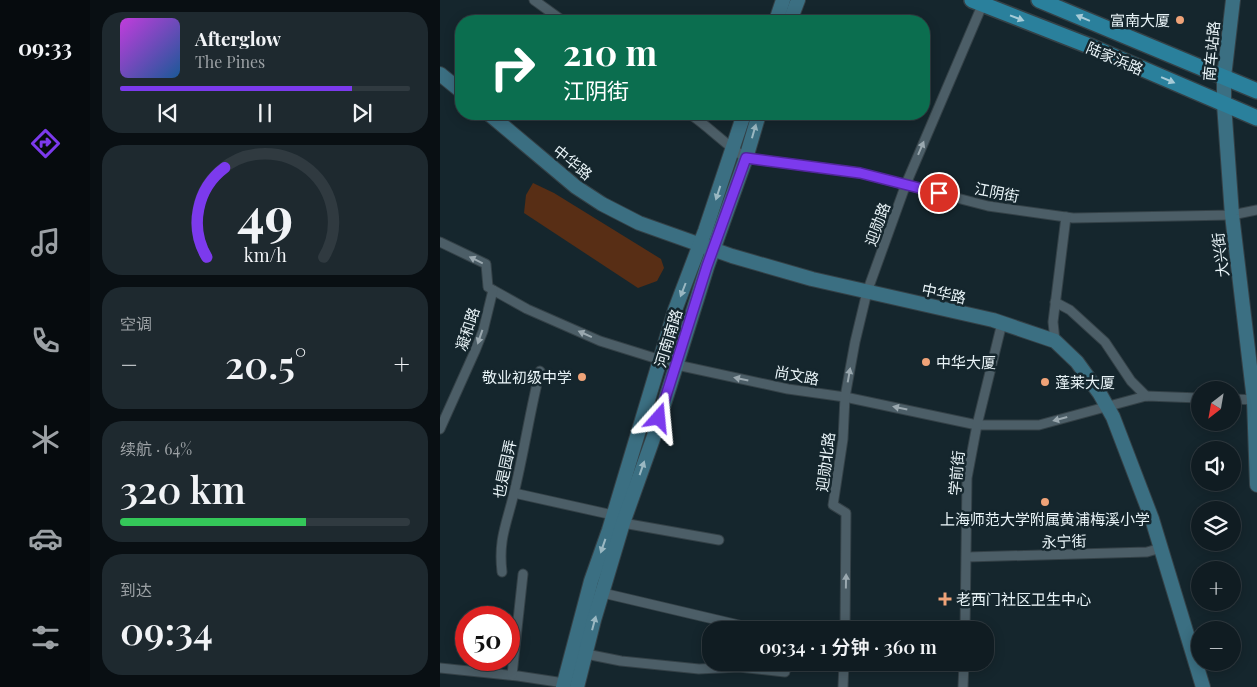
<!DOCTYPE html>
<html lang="zh">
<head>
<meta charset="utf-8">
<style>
	body { margin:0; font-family:"Playfair Display","Noto Sans SC",serif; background:#1e292f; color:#f1f3f6; height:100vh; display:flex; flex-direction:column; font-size:19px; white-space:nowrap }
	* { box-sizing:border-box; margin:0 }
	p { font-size:16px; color:#9ca1a5 }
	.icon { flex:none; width:28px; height:28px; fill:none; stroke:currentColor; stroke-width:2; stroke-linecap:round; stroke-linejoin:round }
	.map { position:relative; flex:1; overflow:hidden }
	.drawer { display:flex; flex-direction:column; gap:12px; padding:12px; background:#090f13; width:350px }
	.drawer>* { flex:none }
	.hud { position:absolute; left:15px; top:15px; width:475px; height:105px; border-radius:20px; box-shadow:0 2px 12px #0003,0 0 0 1px #303a40; background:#0b6e4f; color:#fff; overflow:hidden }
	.needle { width:32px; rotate:211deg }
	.fabs { position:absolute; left:751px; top:381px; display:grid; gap:10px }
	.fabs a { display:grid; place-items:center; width:50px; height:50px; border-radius:50%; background:#101c22; box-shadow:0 2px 12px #0003,0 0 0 1px #303a40; font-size:25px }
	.speed { position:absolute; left:15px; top:606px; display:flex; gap:10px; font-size:25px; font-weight:700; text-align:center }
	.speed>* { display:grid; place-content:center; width:65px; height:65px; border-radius:50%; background:#101c22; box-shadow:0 2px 12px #0003,0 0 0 1px #303a40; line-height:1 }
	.speed .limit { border:8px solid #d22; background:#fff; color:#111 }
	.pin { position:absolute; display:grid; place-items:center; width:42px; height:42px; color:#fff; margin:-21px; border:2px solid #fff; border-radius:50%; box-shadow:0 1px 5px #0007 }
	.me { position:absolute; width:55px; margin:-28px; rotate:18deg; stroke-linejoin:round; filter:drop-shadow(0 0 4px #0008) }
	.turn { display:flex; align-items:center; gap:18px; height:105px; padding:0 25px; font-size:22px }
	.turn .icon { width:65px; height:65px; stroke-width:2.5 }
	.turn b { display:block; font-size:35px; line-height:42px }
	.big { font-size:38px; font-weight:600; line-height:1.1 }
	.drawer .tile { flex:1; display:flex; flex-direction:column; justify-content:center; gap:8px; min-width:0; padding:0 18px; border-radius:20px; background:#1e292f }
	.drawer .dial { align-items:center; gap:0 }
	.dial svg { height:130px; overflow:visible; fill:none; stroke:#303a40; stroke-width:7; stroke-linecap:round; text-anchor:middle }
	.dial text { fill:#f1f3f6; stroke:none }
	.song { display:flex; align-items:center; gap:15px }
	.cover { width:60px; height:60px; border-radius:8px; background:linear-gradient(135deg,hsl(290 70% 55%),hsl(210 70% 35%)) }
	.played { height:5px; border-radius:2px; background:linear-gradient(90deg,#7c3aed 80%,#303a40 80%) }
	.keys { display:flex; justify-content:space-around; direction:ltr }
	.heat { display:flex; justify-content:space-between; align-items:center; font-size:28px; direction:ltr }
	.charge { height:8px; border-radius:4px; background:linear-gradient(90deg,#34c759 64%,#303a40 0) }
	.trip { position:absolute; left:262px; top:621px; width:292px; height:50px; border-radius:20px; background:#101c22; box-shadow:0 2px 12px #0003,0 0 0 1px #303a40; font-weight:600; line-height:50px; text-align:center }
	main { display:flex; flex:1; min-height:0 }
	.dock { display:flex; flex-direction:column; width:90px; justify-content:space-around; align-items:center; background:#060b0e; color:#9ca1a5 }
	.dock .icon { width:35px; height:35px }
	.dock .selected { color:#7c3aed }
	.dock b { font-size:22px; color:#f1f3f6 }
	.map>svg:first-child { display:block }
</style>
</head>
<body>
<main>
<nav class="dock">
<b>09:33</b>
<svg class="icon selected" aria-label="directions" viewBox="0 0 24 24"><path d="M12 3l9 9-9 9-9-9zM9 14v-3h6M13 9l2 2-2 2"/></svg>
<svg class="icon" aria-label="music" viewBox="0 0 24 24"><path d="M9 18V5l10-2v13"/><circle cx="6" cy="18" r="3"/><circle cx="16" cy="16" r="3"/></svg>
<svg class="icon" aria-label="phone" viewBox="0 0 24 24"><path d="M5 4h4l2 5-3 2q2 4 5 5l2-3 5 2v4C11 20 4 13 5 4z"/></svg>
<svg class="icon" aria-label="climate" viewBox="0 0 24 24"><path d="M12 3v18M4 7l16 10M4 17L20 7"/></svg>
<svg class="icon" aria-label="car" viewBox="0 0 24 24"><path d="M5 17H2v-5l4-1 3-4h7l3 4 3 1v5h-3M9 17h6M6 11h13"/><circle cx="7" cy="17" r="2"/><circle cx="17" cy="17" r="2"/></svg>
<svg class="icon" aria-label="filters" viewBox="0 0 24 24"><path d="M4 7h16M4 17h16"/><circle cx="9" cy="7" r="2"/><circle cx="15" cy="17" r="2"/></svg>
</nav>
<section class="drawer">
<div class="tile">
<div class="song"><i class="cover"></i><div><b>Afterglow</b><p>The Pines</p></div></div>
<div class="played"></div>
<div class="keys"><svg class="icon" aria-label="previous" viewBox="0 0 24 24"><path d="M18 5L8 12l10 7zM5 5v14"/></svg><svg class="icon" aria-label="pause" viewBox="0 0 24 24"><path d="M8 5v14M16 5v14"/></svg><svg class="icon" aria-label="next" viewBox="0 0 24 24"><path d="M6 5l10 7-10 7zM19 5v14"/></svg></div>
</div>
<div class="tile dial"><svg viewBox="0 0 100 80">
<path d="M14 69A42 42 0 1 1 86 69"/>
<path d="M14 69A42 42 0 0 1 25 14" stroke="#7c3aed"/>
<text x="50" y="56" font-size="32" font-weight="700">49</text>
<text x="50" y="72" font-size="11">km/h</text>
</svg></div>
<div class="tile"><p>空调</p>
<div class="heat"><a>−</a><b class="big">20.5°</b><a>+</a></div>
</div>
<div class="tile"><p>续航 · 64%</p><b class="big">320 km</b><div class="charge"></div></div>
<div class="tile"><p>到达</p><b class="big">09:34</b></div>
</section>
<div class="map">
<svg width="817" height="687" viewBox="0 0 817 687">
	<rect width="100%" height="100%" fill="#15262d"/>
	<path fill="#582e15" d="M93,183L114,193L221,259L224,268L217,281L198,288L84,213L86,195Z"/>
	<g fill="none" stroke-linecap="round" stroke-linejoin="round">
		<defs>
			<g id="street">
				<path d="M94,0L123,21"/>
				<path d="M250,114C270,128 286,145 306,158L420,173L548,206L633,218L792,215L817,210"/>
				<path d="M0,242L46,264L48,287L53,290L87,309L160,341L237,365L348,389L405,397L537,425H599L706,396L760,398"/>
				<path d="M615,302L630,310L665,342L691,381L706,396"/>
				<path d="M615,341L613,322L626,217"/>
				<path d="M792,399L817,400"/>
				<path d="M0,429L35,351L43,331L53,290"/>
				<path d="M74,493L173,515"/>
				<path d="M183,523L279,540"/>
				<path d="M527,557L707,552L721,548"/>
				<path d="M62,572C58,539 67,523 74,493C84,452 90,411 100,371"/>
				<path d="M163,593L303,626L306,630"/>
				<path d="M405,630L406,513L393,505L403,439L405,397L415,342L427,292L466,184L544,1"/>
				<path d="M525,630L527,478L537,425L562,323"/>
				<path d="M146,654L181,661L259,669L299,667L345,672"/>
				<path d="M0,668L78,676L124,683"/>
				<path d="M72,675L83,574"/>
				<path d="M403,687L404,662"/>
				<path d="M523,687L524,662"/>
			</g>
			<g id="secondary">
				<path d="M793,0L784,77V104L792,215L814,400L817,485"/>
				<path d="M336,21L343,0"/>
				<path d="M350,21L358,0"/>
				<path d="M0,74L21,91"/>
				<path d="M49,114L136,187L162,204L199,223L292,256L372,279L553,320L615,341L637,362L660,394L673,417L712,519L763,687"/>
				<path d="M123,687L151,581L169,530L235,310L265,231L304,114"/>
				<path d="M137,687L154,620L183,523L214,436L267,267L306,158L319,114"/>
			</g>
			<g id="primary">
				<path d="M532,0L652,47L817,118"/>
				<path d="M599,0L817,91"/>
			</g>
		</defs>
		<use href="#street" stroke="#344147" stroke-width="11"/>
		<use href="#secondary" stroke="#344147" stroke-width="16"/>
		<use href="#primary" stroke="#344147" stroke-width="18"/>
		<use href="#street" stroke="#4c5e67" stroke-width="9"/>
		<use href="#secondary" stroke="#3b6f82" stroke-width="14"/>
		<use href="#primary" stroke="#2a809c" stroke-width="15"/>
	</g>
	<defs><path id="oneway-solid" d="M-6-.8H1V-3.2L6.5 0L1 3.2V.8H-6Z" transform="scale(1.25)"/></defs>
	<g fill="#a6cbd7">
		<use href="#oneway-solid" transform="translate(577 18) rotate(21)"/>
		<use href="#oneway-solid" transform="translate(643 18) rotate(-157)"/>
		<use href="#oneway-solid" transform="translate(728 80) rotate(23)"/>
	</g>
	<g fill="#9ab8c2">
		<use href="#oneway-solid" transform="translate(314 131) rotate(-74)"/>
		<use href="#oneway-solid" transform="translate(278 193) rotate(108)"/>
		<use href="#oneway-solid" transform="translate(243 290) rotate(111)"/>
		<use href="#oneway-solid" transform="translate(202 468) rotate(-71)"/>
		<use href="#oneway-solid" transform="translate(163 546) rotate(109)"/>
		<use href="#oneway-solid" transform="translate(154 623) rotate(-75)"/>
	</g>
	<g fill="#9aa8af">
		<use href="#oneway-solid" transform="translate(481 148) rotate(-67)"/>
		<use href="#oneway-solid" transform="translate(36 260) rotate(-154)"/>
		<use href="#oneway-solid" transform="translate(145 334) rotate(-156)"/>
		<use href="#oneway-solid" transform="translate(40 337) rotate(109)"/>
		<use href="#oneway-solid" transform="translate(409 375) rotate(-80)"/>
		<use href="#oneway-solid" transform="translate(301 379) rotate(-168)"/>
		<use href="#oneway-solid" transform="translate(460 408) rotate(-168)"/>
		<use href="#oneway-solid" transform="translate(620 419) rotate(165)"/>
		<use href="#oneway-solid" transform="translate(406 581) rotate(-89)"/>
	</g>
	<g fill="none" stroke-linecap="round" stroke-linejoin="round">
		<defs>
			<path id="route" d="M219,418L267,266L306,158L420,173L499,193"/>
		</defs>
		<use href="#route" stroke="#51269a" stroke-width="12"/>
		<use href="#route" stroke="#7c3aed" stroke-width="9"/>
	</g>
	<g fill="#efa378" stroke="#15262d" stroke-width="2">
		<circle cx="740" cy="20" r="5"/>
		<circle cx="486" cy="362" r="5"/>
		<circle cx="142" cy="377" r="5"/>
		<circle cx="605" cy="382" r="5"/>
		<circle cx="605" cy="502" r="5"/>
		<path d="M502.5 591.5h5v5h5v5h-5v5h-5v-5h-5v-5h5z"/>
	</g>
	<g text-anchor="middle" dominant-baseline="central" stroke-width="5" stroke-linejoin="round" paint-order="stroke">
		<g font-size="15" fill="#e8f3f7" stroke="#15262d" text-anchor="start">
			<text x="730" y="20" text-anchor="end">富南大厦</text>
			<text x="496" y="362">中华大厦</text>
			<text x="132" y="377" text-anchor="end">敬业初级中学</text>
			<text x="615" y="382">蓬莱大厦</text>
			<text x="605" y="519" text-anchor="middle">上海师范大学附属黄浦梅溪小学</text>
			<text x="516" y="599">老西门社区卫生中心</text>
		</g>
		<g font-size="15" fill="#e8f3f7" stroke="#15262d">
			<text transform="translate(771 51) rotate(-85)">南车站路</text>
			<text transform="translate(675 58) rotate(23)">陆家浜路</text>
			<text transform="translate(133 162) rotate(39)">中华路</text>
			<text transform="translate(557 192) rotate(11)">江阴街</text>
			<text transform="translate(437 224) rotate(-70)">迎勋路</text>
			<text transform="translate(780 255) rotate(-97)">大兴街</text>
			<text transform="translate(504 293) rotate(12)">中华路</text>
			<text transform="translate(27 329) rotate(-72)">凝和路</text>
			<text transform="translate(228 338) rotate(-73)">河南南路</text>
			<text transform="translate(357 375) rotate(10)">尚文路</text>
			<text transform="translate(385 462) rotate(-83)">迎勋北路</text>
			<text transform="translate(64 469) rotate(-78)">也是园弄</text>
			<text transform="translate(516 473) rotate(-85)">学前街</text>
			<text transform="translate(624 541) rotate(-2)">永宁街</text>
		</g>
	</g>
</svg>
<div class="fabs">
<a><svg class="needle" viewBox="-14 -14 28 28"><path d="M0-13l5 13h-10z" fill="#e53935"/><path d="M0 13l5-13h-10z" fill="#9ca1a5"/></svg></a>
<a><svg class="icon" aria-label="sound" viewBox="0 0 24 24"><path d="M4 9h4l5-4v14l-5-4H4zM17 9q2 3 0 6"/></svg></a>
<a><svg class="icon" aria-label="layers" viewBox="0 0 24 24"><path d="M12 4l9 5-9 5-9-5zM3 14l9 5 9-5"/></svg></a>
<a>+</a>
<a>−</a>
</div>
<div class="speed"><div class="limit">50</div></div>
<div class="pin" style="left:499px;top:193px;background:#d93025"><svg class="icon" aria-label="arrive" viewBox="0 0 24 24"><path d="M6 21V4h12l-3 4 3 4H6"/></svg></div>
<svg class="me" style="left:219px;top:418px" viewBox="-20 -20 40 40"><path d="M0-17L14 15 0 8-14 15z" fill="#7c3aed" stroke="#fff" stroke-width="4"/></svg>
<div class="trip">09:34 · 1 分钟 · 360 m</div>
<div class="hud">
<div class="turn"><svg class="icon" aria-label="right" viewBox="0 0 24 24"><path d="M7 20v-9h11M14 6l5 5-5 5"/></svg><div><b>210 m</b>江阴街</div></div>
</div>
</div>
</main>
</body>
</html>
